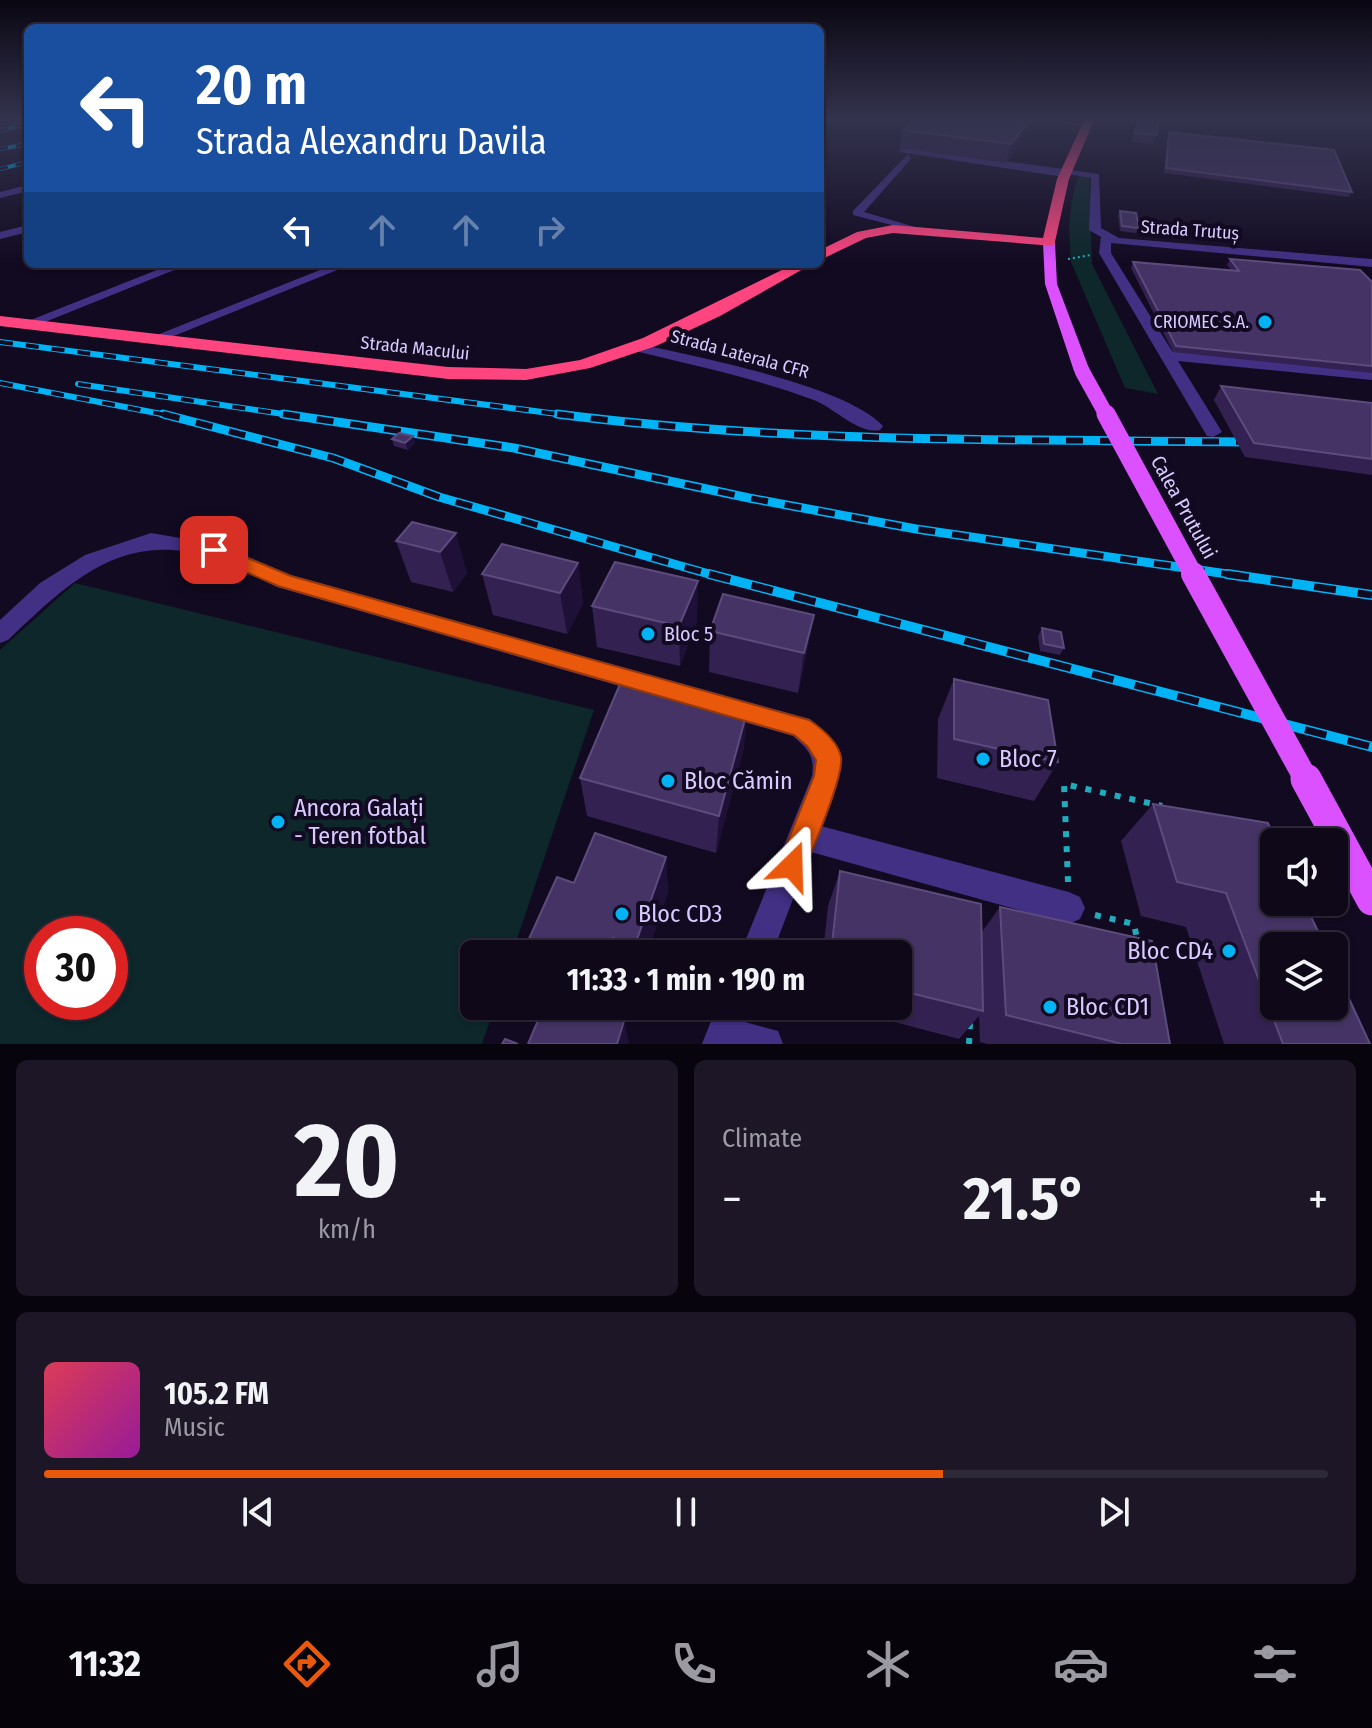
<!DOCTYPE html>
<html lang="en">
<head>
<meta charset="utf-8">
<style>
	body { margin:0; font-family:"Fira Sans Condensed",sans-serif; background:#1c1626; color:#f1f3f6; height:100vh; display:flex; flex-direction:column; font-size:30px; white-space:nowrap }
	* { box-sizing:border-box; margin:0 }
	p { font-size:26px; color:#9b9aa2 }
	.icon { flex:none; width:44px; height:44px; fill:none; stroke:currentColor; stroke-width:2; stroke-linecap:round; stroke-linejoin:round }
	.map { position:relative; height:1044px; overflow:hidden }
	.side { display:flex; flex-direction:column; gap:16px; padding:16px; background:#08040e; flex:1 }
	.side>* { flex:none }
	.hud { position:absolute; left:24px; top:24px; width:800px; height:244px; border-radius:12px; box-shadow:0 2px 6px #0004,0 0 0 2px #2e2938; background:#1a4fa0; color:#fff; overflow:hidden }
	.controls { position:absolute; left:1260px; top:828px; display:grid; gap:16px }
	.controls a { display:grid; place-items:center; width:88px; height:88px; border-radius:12px; background:#0e0819; box-shadow:0 2px 6px #0004,0 0 0 2px #2e2938; font-size:40px }
	.speed { position:absolute; left:24px; top:916px; display:flex; gap:16px; font-size:40px; font-weight:700; text-align:center }
	.speed>* { display:grid; place-content:center; width:104px; height:104px; border-radius:50%; background:#0e0819; box-shadow:0 2px 6px #0004,0 0 0 2px #2e2938; line-height:1 }
	.speed .limit { border:12px solid #d22; background:#fff; color:#111 }
	.pin { position:absolute; display:grid; place-items:center; width:68px; height:68px; color:#fff; margin:-34px; border-radius:16px; box-shadow:0 4px 12px #0006 }
	.me { position:absolute; width:88px; margin:-44px; rotate:22deg; stroke-linejoin:round; filter:drop-shadow(0 0 6px #0008) }
	.turn { display:flex; align-items:center; gap:28px; height:168px; padding:0 40px; font-size:36px }
	.turn .icon { width:104px; height:104px; stroke-width:2.5 }
	.turn b { display:block; font-size:56px; line-height:68px }
	.lanes { display:flex; align-items:center; height:76px; padding:0 40px; background:#0003; justify-content:center; gap:40px; direction:ltr }
	.lanes .off { opacity:.35 }
	.big { font-size:60px; font-weight:700; line-height:1.1 }
	.side .card { flex:1; display:flex; flex-direction:column; justify-content:center; gap:12px; min-width:0; padding:0 28px; border-radius:12px; background:#1c1626 }
	.side .dial { align-items:center; gap:0 }
	.dial b { font-size:104px; line-height:1 }
	.song { display:flex; align-items:center; gap:24px }
	.cover { width:96px; height:96px; border-radius:12px; background:linear-gradient(135deg,hsl(350 70% 55%),hsl(300 70% 35%)) }
	.played { height:8px; border-radius:4px; background:linear-gradient(90deg,#ea580c 70%,#2e2938 70%) }
	.keys { display:flex; justify-content:space-around; direction:ltr }
	.heat { display:flex; justify-content:space-between; align-items:center; font-size:44px; direction:ltr }
	.side .tiles { flex:1; display:grid; gap:16px; grid-template-columns:1fr 1fr }
	.card:last-child { grid-column:span 2 }
	.trip { position:absolute; left:460px; top:940px; width:452px; height:80px; border-radius:12px; background:#0e0819; box-shadow:0 2px 6px #0004,0 0 0 2px #2e2938; font-weight:700; line-height:80px; text-align:center }
	.dock { display:flex; height:128px; justify-content:space-around; align-items:center; background:#06030a; color:#9b9aa2 }
	.dock .icon { width:56px; height:56px }
	.dock .current { color:#ea580c }
	.dock b { font-size:36px; color:#f1f3f6 }
	.map>svg:first-child { display:block }
</style>
</head>
<body>
<div class="map">
<svg width="1372" height="1044" viewBox="0 0 1372 1044">
	<rect width="100%" height="100%" fill="#120a21"/>
	<g fill="#0d272b" fill-rule="evenodd">
		<path d="M1079,173L1089,176L1092,264L1158,394L1125,388L1071,262L1069,227L1072,199Z"/>
		<path d="M75,583L594,710L512,954H474V1006H495L482,1044H0V650ZM42,934H110V1002H42Z"/>
	</g>
	<g fill="none" stroke-linecap="round" stroke-linejoin="round">
		<path stroke="#20acbd" stroke-width="2" stroke-dasharray="2 3" stroke-linecap="butt" d="M1068,259L1091,255"/>
		<g stroke="#20acbd" stroke-width="6" stroke-dasharray="6 9" stroke-linecap="butt">
			<path d="M1068,882L1064,784L1162,806"/>
			<path d="M1095,915L1134,924L1137,939"/>
			<path d="M969,1044L970,1022"/>
		</g>
		<g fill="#423085" fill-rule="evenodd">
			<path d="M1026,118H1049L1090,125L1086,127Z"/>
			<path d="M902,147L1099,174L1101,228L1119,238L1372,259V267L1111,243V253L1172,351L1372,370V380L1178,361L1222,432L1213,437L1207,436L1099,253L1101,237L1089,230L1091,178L1068,174L1064,177L899,152Z"/>
			<path d="M908,154L911,159L864,212L915,227V231L853,215V211Z"/>
			<path d="M28,185V191L0,198V192Z"/>
			<path d="M28,225V232L0,239V232Z"/>
			<path d="M172,264H189L30,328H20L18,325Z"/>
			<path d="M335,264H352L159,342H149L147,339Z"/>
			<path d="M636,343C694,357 844,384 883,426L880,430C859,435 833,407 814,400C755,378 692,365 631,350V344Z"/>
			<path d="M151,533L221,545L291,575L810,719C858,756 839,779 821,826L1069,892L1080,897L1085,908L1080,919L1069,924L811,852L772,954H740L812,776C815,756 808,749 793,736L277,587C255,577 233,564 210,557C121,530 68,583 8,640L0,643V620L40,583L85,555Z"/>
			<path d="M717,1006H751L745,1022L778,1031L783,1044H702Z"/>
		</g>
		<path fill="#db51ff" fill-rule="evenodd" d="M1049,239L1055,243L1057,284L1090,371L1087,374H1077L1074,371L1045,284L1043,243Z"/>
		<g fill="#ff457f" fill-rule="evenodd">
			<path d="M1085,118H1095L1069,179L1054,246L893,233L866,238L820,260V250L857,232L893,225L1043,238L1057,179Z"/>
			<path d="M794,264H812L720,316L656,346L590,368L526,380L448,379L0,326V316L448,367L526,369L580,360L643,338Z"/>
		</g>
		<defs>
			<g id="rail-far3">
				<path d="M0,131L28,123"/>
				<path d="M0,149L28,144"/>
				<path d="M0,169L28,162"/>
			</g>
			<g id="rail-far2">
				<path d="M0,342L573,416"/>
				<path d="M0,383L172,416"/>
				<path d="M78,384L297,416"/>
			</g>
			<g id="rail-far1">
				<path d="M163,414L333,458L439,497L716,576"/>
				<path d="M283,414L514,448L749,498L916,529L1241,576"/>
				<path d="M557,414C789,444 1024,439 1257,442"/>
			</g>
			<g id="rail">
				<path d="M709,574L1372,747"/>
				<path d="M1227,574L1372,595"/>
			</g>
		</defs>
		<use href="#rail-far3" stroke="#00b3f5" stroke-width="4"/>
		<use href="#rail-far2" stroke="#00b3f5" stroke-width="6"/>
		<use href="#rail-far1" stroke="#00b3f5" stroke-width="9"/>
		<use href="#rail" stroke="#00b3f5" stroke-width="10"/>
		<use href="#rail-far3" stroke="#120a21" stroke-width="3" stroke-dasharray="8" stroke-linecap="butt"/>
		<use href="#rail-far2" stroke="#120a21" stroke-width="4" stroke-dasharray="13" stroke-linecap="butt"/>
		<use href="#rail-far1" stroke="#120a21" stroke-width="6" stroke-dasharray="17" stroke-linecap="butt"/>
		<use href="#rail" stroke="#120a21" stroke-width="7" stroke-dasharray="22" stroke-linecap="butt"/>
		<path stroke="#db51ff" stroke-width="15" d="M1082,371L1107,416"/>
		<path stroke="#db51ff" stroke-width="19" d="M1106,414L1194,576"/>
		<path stroke="#db51ff" stroke-width="24" d="M1193,574L1307,781"/>
		<path stroke="#db51ff" stroke-width="31" d="M1306,779L1372,900"/>
	</g>
	<g fill="#332151">
		<path d="M917,118H1032L1028,132L1006,163L900,148L903,130Z"/>
		<path d="M1136,118H1158L1157,135L1153,144L1132,142Z"/>
		<path d="M1201,118H1212L1211,121L1200,120Z"/>
		<path d="M1169,132L1352,192L1349,197L1164,173L1168,136Z"/>
		<path d="M1120,211L1139,228L1136,233L1120,231L1118,216Z"/>
		<path d="M1230,259L1372,282V373L1173,352L1131,268L1133,262L1231,270L1227,265Z"/>
		<path d="M1221,386L1372,403V475L1245,457L1214,400Z"/>
		<path d="M413,436L415,443L408,450L394,446L392,439Z"/>
		<path d="M412,522L467,573L453,592L411,582L396,541Z"/>
		<path d="M578,563L583,604L567,634L493,615L482,574Z"/>
		<path d="M592,606L697,621L680,666L597,647Z"/>
		<path d="M814,615L806,656L798,693L709,672L710,631Z"/>
		<path d="M1042,628L1064,648L1060,655L1040,651L1038,636Z"/>
		<path d="M954,679L1058,762L1034,801L937,778L938,719Z"/>
		<path d="M744,747L716,853L587,816L580,778Z"/>
		<path d="M1153,804L1370,1044H1224L1186,927L1141,916L1121,841Z"/>
		<path d="M666,857L668,892L647,954H524L523,952L574,883Z"/>
		<path d="M840,871L981,933L1000,907L1170,1044H988L980,1042L979,1016L959,1039L834,1006H898V954H823L828,906Z"/>
	</g>
	<g fill="#1e1036">
		<path d="M1031,118H1032L1028,132L1006,163L1011,144Z"/>
		<path d="M413,436L415,443L408,450L405,443Z"/>
		<path d="M456,533L467,573L453,592L440,552Z"/>
		<path d="M578,563L583,604L567,634L560,593Z"/>
		<path d="M698,581L697,621L680,666L679,626Z"/>
		<path d="M814,615L806,656L798,693L804,653Z"/>
		<path d="M748,708L744,747L716,853L719,816Z"/>
		<path d="M666,857L668,892L647,954H636L635,945Z"/>
		<path d="M613,938L616,954H607Z"/>
		<path d="M588,1006H606L596,1034Z"/>
		<path d="M624,1021L629,1044H617Z"/>
	</g>
	<g fill="#443364" stroke="#5c4b7c" stroke-width="2">
		<path d="M917,118H1031L1011,144L903,130Z"/>
		<path d="M1138,118H1158L1157,135L1135,133Z"/>
		<path d="M1169,132L1334,150L1352,192L1166,168Z"/>
		<path d="M1120,211L1136,213L1139,228L1122,226Z"/>
		<path d="M1230,259L1360,270L1372,282V366L1176,346L1133,262L1239,271Z"/>
		<path d="M1221,386L1372,403V459L1254,443Z"/>
		<path d="M399,433L413,436L405,443L392,439Z"/>
		<path d="M412,522L456,533L440,552L396,541Z"/>
		<path d="M502,544L578,563L560,593L482,574Z"/>
		<path d="M615,562L698,581L679,626L592,606Z"/>
		<path d="M723,594L814,615L804,653L710,631Z"/>
		<path d="M1042,628L1061,632L1064,648L1044,644Z"/>
		<path d="M623,677L748,708L719,816L580,778Z"/>
		<path d="M954,679L1048,700L1058,762L954,739Z"/>
		<path d="M1153,804L1268,823L1276,842H1274V902H1304L1325,946H1274V1006H1334V966L1370,1044H1283L1226,893L1177,882Z"/>
		<path d="M595,833L666,857L635,945L613,938L607,954H528L523,952L557,877L574,883Z"/>
		<path d="M840,871L981,904L983,1011L898,990V954H831Z"/>
		<path d="M1000,907L1152,941L1170,1044H1122L1006,1015Z"/>
		<path d="M544,1006H588L624,1021L617,1044H528Z"/>
		<path d="M505,1039L518,1044H502Z"/>
	</g>
	<linearGradient id="sky" x2="0" y2="1"><stop stop-color="#0a0612"/><stop offset="0.45" stop-color="#33334e"/><stop offset="1" stop-color="#33334e" stop-opacity="0"/></linearGradient>
	<rect width="1372" height="264" fill="url(#sky)"/>
	<path fill="#ea580c" stroke="#983908" stroke-width="2" d="M214,544L291,576L809,720C821,728 838,742 841,757C844,777 811,853 802,875L792,879L782,875L778,866L814,776L816,760L807,746L794,735L278,586L207,555L204,550L207,546Z"/>
	<g fill="#00b3f5" stroke="#120a21" stroke-width="3">
		<circle cx="1265" cy="322" r="8"/>
		<circle cx="648" cy="634" r="8"/>
		<circle cx="983" cy="759" r="8"/>
		<circle cx="668" cy="781" r="8"/>
		<circle cx="278" cy="822" r="8"/>
		<circle cx="622" cy="914" r="8"/>
		<circle cx="1229" cy="951" r="8"/>
		<circle cx="1050" cy="1007" r="8"/>
	</g>
	<g text-anchor="middle" dominant-baseline="central" stroke-width="8" stroke-linejoin="round" paint-order="stroke">
		<g font-size="18" fill="#d9caff" stroke="#120a21">
			<text transform="translate(1190 230) rotate(4)">Strada Trutuș</text>
			<text transform="translate(415 348) rotate(6)">Strada Macului</text>
			<text transform="translate(740 354) rotate(15)">Strada Laterala CFR</text>
		</g>
		<g font-size="18" fill="#d9caff" stroke="#120a21" text-anchor="end">
			<text x="1249" y="322">CRIOMEC S.A.</text>
		</g>
		<g font-size="20" fill="#d9caff" stroke="#120a21">
			<text transform="translate(1184 507) rotate(61)">Calea Prutului</text>
		</g>
		<g font-size="20" fill="#d9caff" stroke="#120a21" text-anchor="start">
			<text x="664" y="634">Bloc 5</text>
		</g>
		<g font-size="24" fill="#d9caff" stroke="#120a21" text-anchor="start">
			<text x="999" y="759">Bloc 7</text>
			<text x="684" y="781">Bloc Cămin</text>
			<text x="294" y="808">Ancora Galați<tspan x="294" dy="28">- Teren fotbal</tspan></text>
			<text x="638" y="914">Bloc CD3</text>
			<text x="1213" y="951" text-anchor="end">Bloc CD4</text>
			<text x="1066" y="1007">Bloc CD1</text>
		</g>
	</g>
</svg>
<div class="controls">
<a><svg class="icon" aria-label="sound" viewBox="0 0 24 24"><path d="M4 9h4l5-4v14l-5-4H4zM17 9q2 3 0 6"/></svg></a>
<a><svg class="icon" aria-label="layers" viewBox="0 0 24 24"><path d="M12 4l9 5-9 5-9-5zM3 14l9 5 9-5"/></svg></a>
</div>
<div class="speed"><div class="limit">30</div></div>
<div class="pin" style="left:214px;top:550px;background:#d93025"><svg class="icon" aria-label="arrive" viewBox="0 0 24 24"><path d="M6 21V4h12l-3 4 3 4H6"/></svg></div>
<svg class="me" style="left:792px;top:866px" viewBox="-20 -20 40 40"><path d="M0-17L14 15 0 8-14 15z" fill="#ea580c" stroke="#fff" stroke-width="4"/></svg>
<div class="trip">11:33 · 1 min · 190 m</div>
<div class="hud">
<div class="turn"><svg class="icon" aria-label="left" viewBox="0 0 24 24"><path d="M17 20v-9H6M10 6l-5 5 5 5"/></svg><div><b>20 m</b>Strada Alexandru Davila</div></div>
<div class="lanes"><svg class="icon" aria-label="left" viewBox="0 0 24 24"><path d="M17 20v-9H6M10 6l-5 5 5 5"/></svg><svg class="icon off" aria-label="ahead" viewBox="0 0 24 24"><path d="M12 20V5M6 11l6-6 6 6"/></svg><svg class="icon off" aria-label="ahead" viewBox="0 0 24 24"><path d="M12 20V5M6 11l6-6 6 6"/></svg><svg class="icon off" aria-label="right" viewBox="0 0 24 24"><path d="M7 20v-9h11M14 6l5 5-5 5"/></svg></div>
</div>
</div>
<section class="side">
<div class="tiles">
<div class="card dial"><b>20</b><p>km/h</p></div>
<div class="card"><p>Climate</p>
<div class="heat"><a>−</a><b class="big">21.5°</b><a>+</a></div>
</div>
<div class="card">
<div class="song"><i class="cover"></i><div><b>105.2 FM</b><p>Music</p></div></div>
<div class="played"></div>
<div class="keys"><svg class="icon" aria-label="previous" viewBox="0 0 24 24"><path d="M18 5L8 12l10 7zM5 5v14"/></svg><svg class="icon" aria-label="pause" viewBox="0 0 24 24"><path d="M8 5v14M16 5v14"/></svg><svg class="icon" aria-label="next" viewBox="0 0 24 24"><path d="M6 5l10 7-10 7zM19 5v14"/></svg></div>
</div>
</div>
</section>
<nav class="dock">
<b>11:32</b>
<svg class="icon current" aria-label="directions" viewBox="0 0 24 24"><path d="M12 3l9 9-9 9-9-9zM9 14v-3h6M13 9l2 2-2 2"/></svg>
<svg class="icon" aria-label="music" viewBox="0 0 24 24"><path d="M9 18V5l10-2v13"/><circle cx="6" cy="18" r="3"/><circle cx="16" cy="16" r="3"/></svg>
<svg class="icon" aria-label="phone" viewBox="0 0 24 24"><path d="M5 4h4l2 5-3 2q2 4 5 5l2-3 5 2v4C11 20 4 13 5 4z"/></svg>
<svg class="icon" aria-label="climate" viewBox="0 0 24 24"><path d="M12 3v18M4 7l16 10M4 17L20 7"/></svg>
<svg class="icon" aria-label="car" viewBox="0 0 24 24"><path d="M5 17H2v-5l4-1 3-4h7l3 4 3 1v5h-3M9 17h6M6 11h13"/><circle cx="7" cy="17" r="2"/><circle cx="17" cy="17" r="2"/></svg>
<svg class="icon" aria-label="filters" viewBox="0 0 24 24"><path d="M4 7h16M4 17h16"/><circle cx="9" cy="7" r="2"/><circle cx="15" cy="17" r="2"/></svg>
</nav>
</body>
</html>
